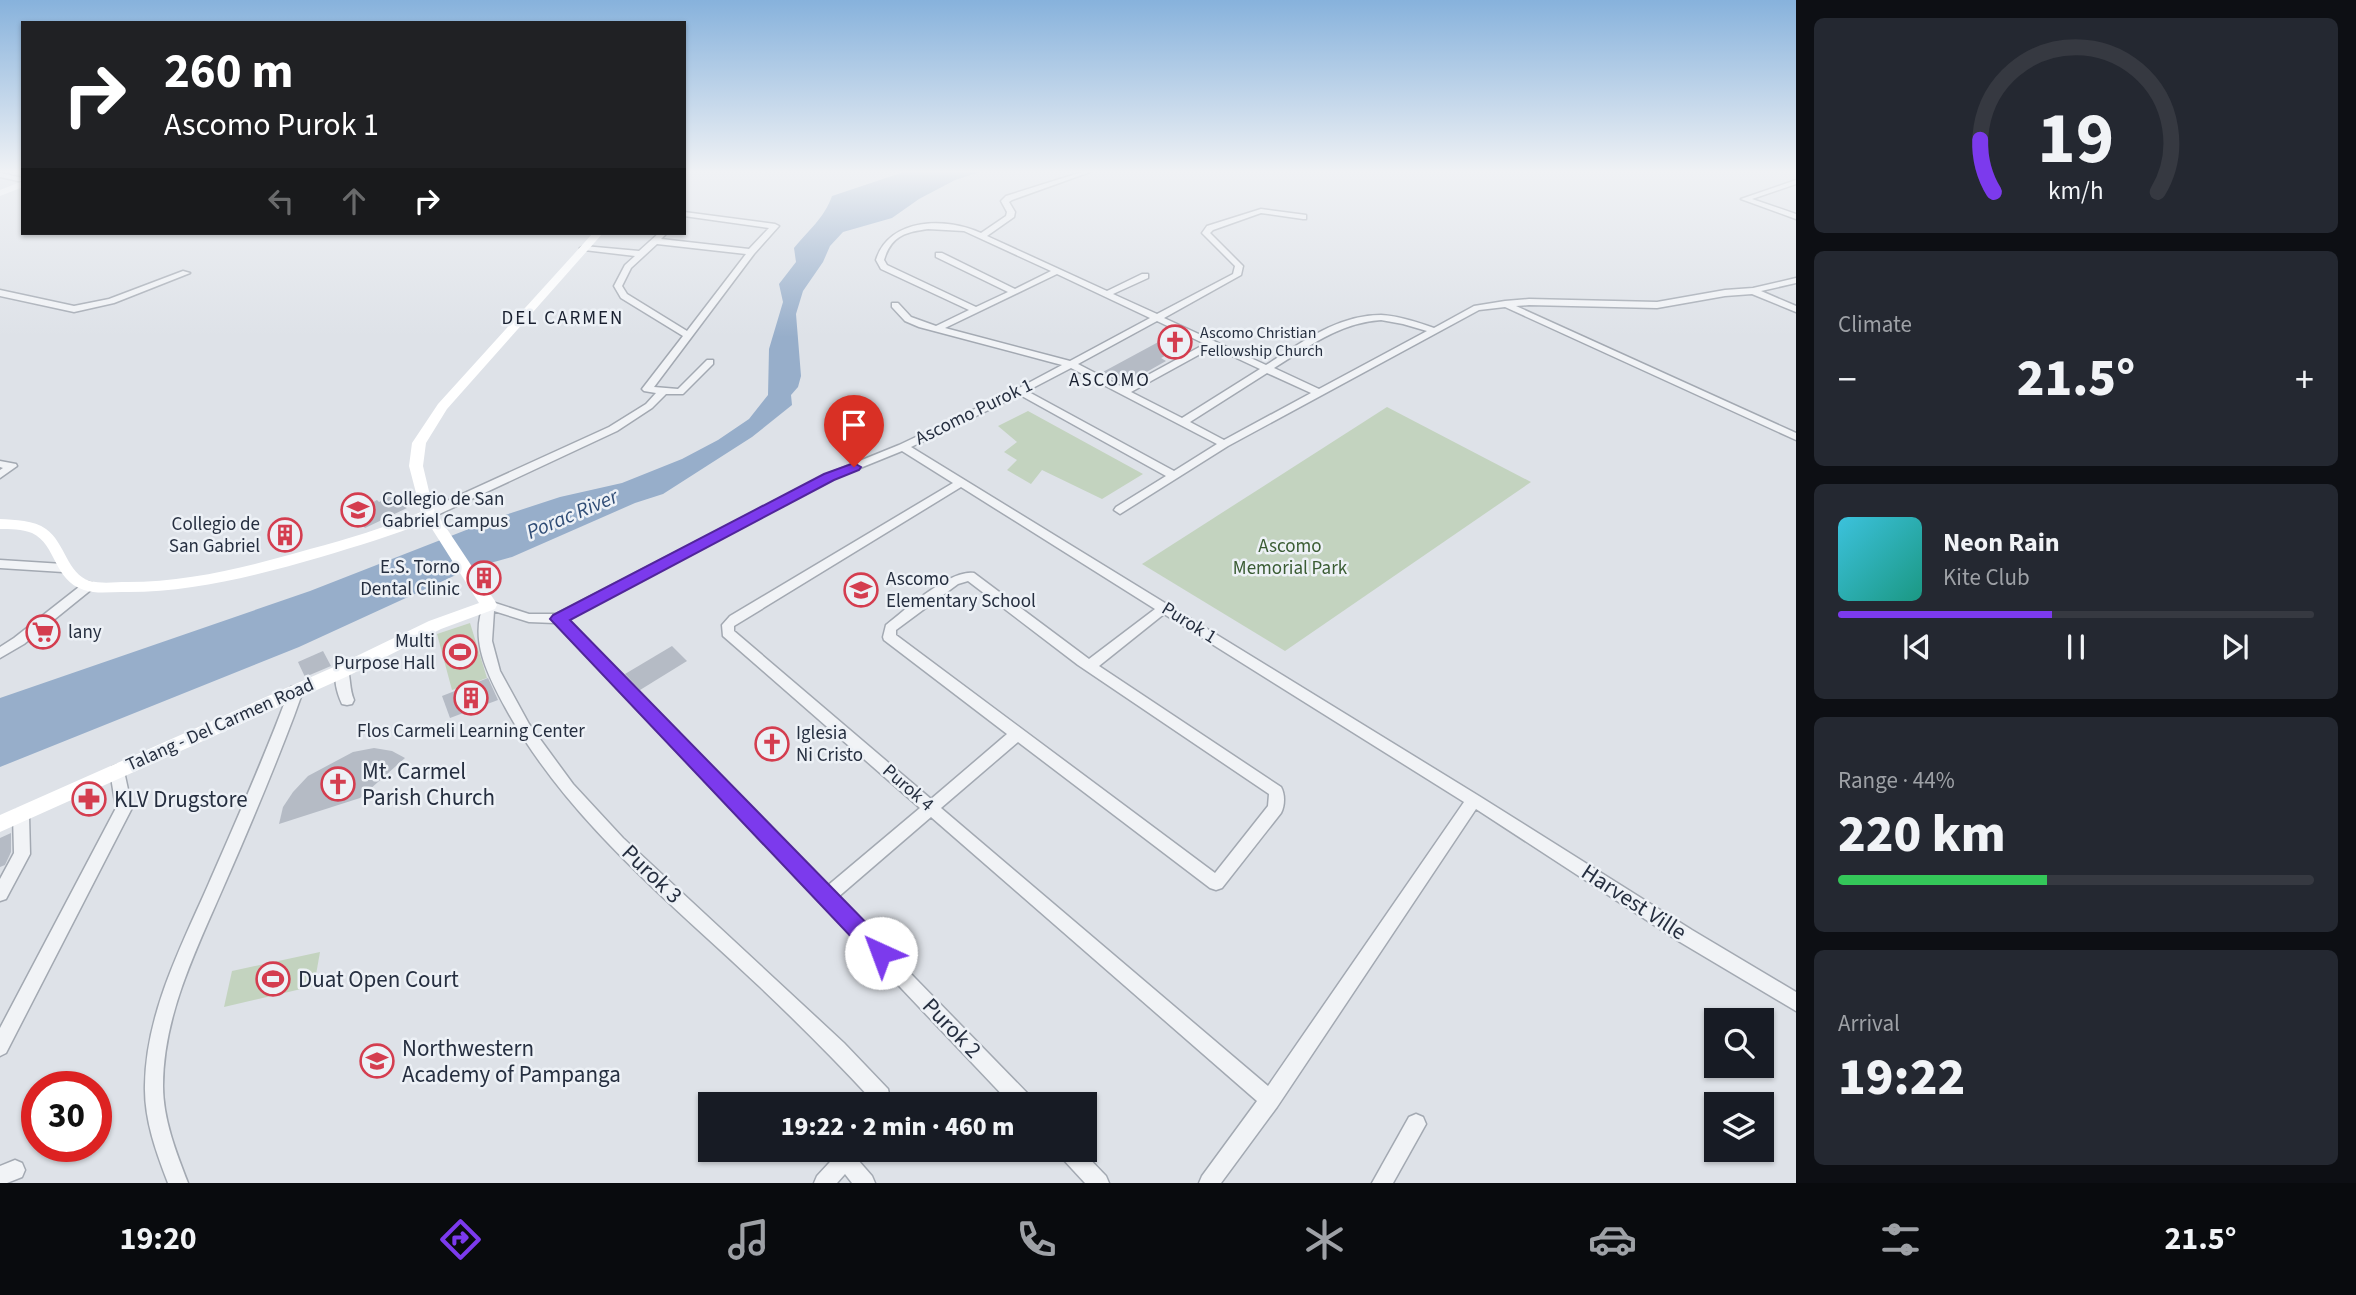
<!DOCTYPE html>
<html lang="en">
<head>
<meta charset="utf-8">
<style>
	body { margin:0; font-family:"Source Sans 3",sans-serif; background:#242831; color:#f1f3f6; height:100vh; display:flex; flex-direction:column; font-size:26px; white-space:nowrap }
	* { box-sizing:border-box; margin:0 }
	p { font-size:23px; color:#9ea1a6 }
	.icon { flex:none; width:38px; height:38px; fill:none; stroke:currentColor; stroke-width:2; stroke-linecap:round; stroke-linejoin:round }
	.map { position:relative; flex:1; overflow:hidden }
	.drawer { display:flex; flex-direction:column; gap:18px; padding:18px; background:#0d0f14; width:560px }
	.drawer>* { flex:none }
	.top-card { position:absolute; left:21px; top:21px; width:665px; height:214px; border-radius:0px; box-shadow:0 2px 5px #0004; background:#202124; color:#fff; overflow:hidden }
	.tools { position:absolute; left:1704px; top:1008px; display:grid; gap:14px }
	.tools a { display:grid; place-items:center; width:70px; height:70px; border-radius:0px; background:#171b24; box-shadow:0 2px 5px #0004; font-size:35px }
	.speed { position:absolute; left:21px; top:1071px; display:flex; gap:14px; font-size:35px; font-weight:700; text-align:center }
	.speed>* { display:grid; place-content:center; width:91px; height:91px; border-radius:50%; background:#171b24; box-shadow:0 2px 5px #0004; line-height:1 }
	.speed .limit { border:10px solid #d22; background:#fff; color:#111 }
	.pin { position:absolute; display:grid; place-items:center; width:60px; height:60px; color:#fff; margin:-72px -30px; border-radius:50% 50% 50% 0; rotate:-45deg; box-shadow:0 0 7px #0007 }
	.pin .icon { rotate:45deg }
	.me { position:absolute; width:77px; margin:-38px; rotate:317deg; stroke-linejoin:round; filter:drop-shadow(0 0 5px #0008) }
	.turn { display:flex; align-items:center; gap:24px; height:147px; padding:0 28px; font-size:32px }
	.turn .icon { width:91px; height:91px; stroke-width:2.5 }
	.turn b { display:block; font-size:49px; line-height:60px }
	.lanes { display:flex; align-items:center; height:66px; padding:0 28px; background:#0003; justify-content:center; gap:35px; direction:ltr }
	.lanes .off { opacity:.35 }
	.big { font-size:52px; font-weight:800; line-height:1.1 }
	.drawer .card { flex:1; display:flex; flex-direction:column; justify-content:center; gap:10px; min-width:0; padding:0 24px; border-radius:10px; background:#242831 }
	.drawer .dial { align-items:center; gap:0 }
	.dial svg { height:182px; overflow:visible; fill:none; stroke:#363941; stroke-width:7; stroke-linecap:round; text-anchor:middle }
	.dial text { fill:#f1f3f6; stroke:none }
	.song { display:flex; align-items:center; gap:21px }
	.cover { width:84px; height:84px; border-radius:10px; background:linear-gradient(135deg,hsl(190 70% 55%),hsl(170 70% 35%)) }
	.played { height:7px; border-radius:4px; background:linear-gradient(90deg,#7c3aed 45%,#363941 45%) }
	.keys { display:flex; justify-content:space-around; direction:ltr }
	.heat { display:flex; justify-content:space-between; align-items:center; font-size:38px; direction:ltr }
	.charge { height:10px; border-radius:5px; background:linear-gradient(90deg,#34c759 44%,#363941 0) }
	.trip { position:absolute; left:698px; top:1092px; width:399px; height:70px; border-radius:0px; background:#171b24; box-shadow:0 2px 5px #0004; font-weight:800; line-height:70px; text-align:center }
	.menu { display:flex; height:112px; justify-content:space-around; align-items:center; background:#090b0e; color:#9ea1a6 }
	.menu .icon { width:49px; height:49px }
	.menu .selected { color:#7c3aed }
	.menu b { font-size:32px; color:#f1f3f6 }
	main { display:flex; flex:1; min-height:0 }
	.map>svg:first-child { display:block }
</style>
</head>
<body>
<main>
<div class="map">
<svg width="1796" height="1183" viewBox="0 0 1796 1183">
	<rect width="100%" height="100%" fill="#dee2e8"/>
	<g fill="#c3d3bf">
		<path d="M1387,407L1531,482L1285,651L1142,564Z"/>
		<path d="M1028,411L1143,474L1102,499L1042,470L1031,484L1007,470L1017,460L1004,452L1017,442L998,426Z"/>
		<path d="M470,623L487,678L452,690L437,634Z"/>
		<path d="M320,952L314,986L224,1007L232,971Z"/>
	</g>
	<path fill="#97aeca" d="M904,172H980L955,180L919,199L892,218L843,232L830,246L823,262L803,291L796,314L801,376L798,387L791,395L792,405L752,437L663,494L635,503L512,557L469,569L299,647L0,767V698L310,591L502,516L560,497L622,483L682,459L718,440L749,419L768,395L769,349L783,302L779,284L796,262L794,248C807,232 825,217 832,196Z"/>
	<g fill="#b5bbc5">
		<path d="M1175,333L1193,341L1161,358L1166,361L1136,378L1123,384L1101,373Z"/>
		<path d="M393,495L399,496L407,504L404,505L407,508L365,528L352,514L377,500L379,502Z"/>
		<path d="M282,522L298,541L286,546L270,527Z"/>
		<path d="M672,646L687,661L640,690L625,674Z"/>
		<path d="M323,651L331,666L305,677L298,662Z"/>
		<path d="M488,678L498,700L450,718L442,696Z"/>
		<path d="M374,748L392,751L405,758L360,798L279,824L283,807L293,792L308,776L353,752Z"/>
		<path d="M11,833V852L5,865L0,867V838Z"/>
	</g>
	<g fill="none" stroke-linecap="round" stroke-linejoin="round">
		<defs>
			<g id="street">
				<path d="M1082,172H1090L1012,200L1009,202L1015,212L1014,217L987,236L1107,291L1142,274H1148V278L1113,294L1157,314L1233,274L1235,266L1202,233L1207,226L1261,209L1306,215V219H1303L1261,213L1213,230L1210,233L1243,266L1241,275L1164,318L1266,365C1301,343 1337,315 1381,315C1399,316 1417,322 1434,328L1474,306L1505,301L1529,299L1657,302L1725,290L1753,288L1796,278V283L1761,291L1796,306V312L1752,294L1725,296L1657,308L1529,305L1516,306L1796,433V440L1505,307L1479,310L1228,446L1120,514L1114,510L1116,507L1166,476L1020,395L911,447L1479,796L1692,930L1796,992V1011L1680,942L1476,809L1277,1107L1221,1183H1199L1202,1176L1257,1101L931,817L837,898L1031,1097L1033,1104H1011L555,623L529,622L494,611L492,641L500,671L529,724L573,784L623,838L844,1043L888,1089L891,1104H873L872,1100C836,1061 799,1024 760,987C669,901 566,819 505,707C488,675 468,638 485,602L489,601L529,614H556L825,475L899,445L1017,389L1062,365L919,327L905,321L892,307V303H898L911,317L936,326L969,310L881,269L876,260C889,217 947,217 981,233L1006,216L1007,212L1001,201L1006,196ZM928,229L964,231L1051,271L1015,289L942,253H936V257L1008,292L976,307L887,265L884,260C891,236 905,232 928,229ZM1057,274L1150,318L1070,361L945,328ZM1381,320L1403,324L1427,331L1319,389L1274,368C1308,347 1339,323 1381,320ZM1157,321L1205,344L1124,388L1078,364ZM1213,347L1260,369L1182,418L1131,392ZM1071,368L1217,444L1174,471L1027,391ZM1267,373L1311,393L1224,440L1190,422ZM902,451L953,483L730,616L722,625L723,636L920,808L826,887L567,620L833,479ZM961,487L1155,609L1089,659L974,573C950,569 905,610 886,625L883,637L884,640L1007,734L931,799L734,631V626ZM968,581L1078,665L1269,794L1268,806L1215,873L896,635V630L958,584ZM1164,614L1464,802L1268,1086L941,808L1018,742L1210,888L1216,890L1222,888L1281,813C1285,805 1285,794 1281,787L1099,666Z"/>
				<path d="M0,173L23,178V182L0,177Z"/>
				<path d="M1796,180V184L1752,199L1796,214V219L1741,199Z"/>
				<path d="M684,212L775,224L779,226L754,254L654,387L678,389L707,360H713V364L683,394H666L652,408L617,431L433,517H425L423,514L425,511L609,427L646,404L656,393L644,391L642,389L683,336L621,298L614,286L625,265L635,256L584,250L580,248L584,246L639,251L659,233H667L661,239L749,249L769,228L684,216ZM657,244L746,254L687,331L627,294L622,286L631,268Z"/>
				<path d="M183,271L190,273L114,303L74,312L0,296V290L74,306L109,299Z"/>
				<path d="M0,461L16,464L17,466L0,478V470L3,468L0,467Z"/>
				<path d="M0,560L63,564L69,568L63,572L0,568Z"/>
				<path d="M88,582L92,583L94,586L92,589L24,644L0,658V647L14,638L84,583Z"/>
				<path d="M342,666L347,667C351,677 349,689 354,700L352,704L347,705L342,704C337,693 333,679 337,667Z"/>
				<path d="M296,686L301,687L303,691L294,716C272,774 248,831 223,888C196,950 163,1016 163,1086C163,1119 176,1152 188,1183H168C156,1152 144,1119 145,1085C146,1013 181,947 209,883C237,819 265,756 289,691L291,687Z"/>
				<path d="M117,765L122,767L124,771L132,808L6,1053L0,1056V1028L116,808L110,771L112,767Z"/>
				<path d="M21,809L26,810L29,815L30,854L6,899L0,901V879L14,853L13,815L16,810Z"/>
				<path d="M1416,1114L1423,1117L1426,1124L1393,1183H1372L1409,1117Z"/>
				<path d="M841,1150H864L858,1160L872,1176L875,1183H852L845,1174L837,1183H814L817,1176Z"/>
				<path d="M1058,1150H1081L1106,1176L1109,1183H1085L1061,1157Z"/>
				<path d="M15,1160L22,1163L25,1170L22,1177L7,1183H0V1166Z"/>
			</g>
		</defs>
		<use href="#street" stroke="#a3a9b2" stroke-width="3"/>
		<use href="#street" fill="#f1f3f6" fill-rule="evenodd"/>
		<g fill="#fff" fill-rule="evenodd">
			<path d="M23,181V187L0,196V190Z"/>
			<path d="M593,233H603L447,409L426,443L423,466L433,508L495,601L497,605L495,609L441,629L348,676L0,832V815L336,666L429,621L479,603L427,521C393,536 357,546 321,557C255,576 190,593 122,592C109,592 96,594 84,590C53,580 57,545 32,533C22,529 10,529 0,529V519C15,520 34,520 46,529C65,542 67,574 90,581C102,584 116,582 127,582C190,582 251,566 310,549C348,539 385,528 421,512L409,466L412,443L438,404Z"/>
		</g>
	</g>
	<linearGradient id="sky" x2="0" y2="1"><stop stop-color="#87b2dc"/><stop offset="0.51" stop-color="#f0f2f5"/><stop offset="1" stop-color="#f0f2f5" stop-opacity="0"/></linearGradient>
	<rect width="1796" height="337" fill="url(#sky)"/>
	<path fill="#7c3aed" stroke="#51269a" stroke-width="2" d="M854,463L861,467L859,470L834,480L570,620L888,945L892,953L888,960L881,963L873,960L550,619L553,615L824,474Z"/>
	<defs>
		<symbol id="church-ring" viewBox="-11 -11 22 22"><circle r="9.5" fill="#edf1f6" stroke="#d43d4f" stroke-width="1.5"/><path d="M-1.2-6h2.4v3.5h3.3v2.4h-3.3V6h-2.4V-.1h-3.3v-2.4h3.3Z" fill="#d43d4f"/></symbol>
		<symbol id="university-ring" viewBox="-11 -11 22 22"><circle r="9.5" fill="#edf1f6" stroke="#d43d4f" stroke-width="1.5"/><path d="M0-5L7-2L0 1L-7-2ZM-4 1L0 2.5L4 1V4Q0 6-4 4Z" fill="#d43d4f"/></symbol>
		<symbol id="building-ring" viewBox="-11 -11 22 22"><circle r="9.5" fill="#edf1f6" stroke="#d43d4f" stroke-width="1.5"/><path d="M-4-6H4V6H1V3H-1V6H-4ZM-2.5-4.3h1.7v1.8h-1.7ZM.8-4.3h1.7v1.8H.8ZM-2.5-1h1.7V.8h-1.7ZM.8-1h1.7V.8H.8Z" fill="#d43d4f"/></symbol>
		<symbol id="school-ring" viewBox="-11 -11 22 22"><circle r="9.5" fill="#edf1f6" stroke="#d43d4f" stroke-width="1.5"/><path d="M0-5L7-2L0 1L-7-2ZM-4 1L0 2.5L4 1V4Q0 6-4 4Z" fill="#d43d4f"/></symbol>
		<symbol id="supermarket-ring" viewBox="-11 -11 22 22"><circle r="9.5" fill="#edf1f6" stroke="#d43d4f" stroke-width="1.5"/><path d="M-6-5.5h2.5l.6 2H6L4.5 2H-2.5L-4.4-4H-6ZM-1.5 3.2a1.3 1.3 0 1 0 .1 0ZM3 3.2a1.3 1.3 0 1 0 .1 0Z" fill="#d43d4f"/></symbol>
		<symbol id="stadium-ring" viewBox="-11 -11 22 22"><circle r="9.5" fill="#edf1f6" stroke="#d43d4f" stroke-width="1.5"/><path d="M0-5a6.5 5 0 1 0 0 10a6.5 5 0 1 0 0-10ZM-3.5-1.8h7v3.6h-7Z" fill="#d43d4f"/></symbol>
		<symbol id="pharmacy-ring" viewBox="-11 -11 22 22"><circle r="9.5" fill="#edf1f6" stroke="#d43d4f" stroke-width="1.5"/><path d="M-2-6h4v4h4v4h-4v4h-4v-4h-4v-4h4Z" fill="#d43d4f"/></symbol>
	</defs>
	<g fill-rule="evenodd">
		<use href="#church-ring" x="1156" y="323" width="38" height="38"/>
		<use href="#university-ring" x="339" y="491" width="38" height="38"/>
		<use href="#building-ring" x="266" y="516" width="38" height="38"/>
		<use href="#building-ring" x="465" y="559" width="38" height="38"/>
		<use href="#school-ring" x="842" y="571" width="38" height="38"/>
		<use href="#supermarket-ring" x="24" y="613" width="38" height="38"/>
		<use href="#stadium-ring" x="441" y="633" width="38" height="38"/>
		<use href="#building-ring" x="452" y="679" width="38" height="38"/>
		<use href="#church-ring" x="753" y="725" width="38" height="38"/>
		<use href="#church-ring" x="319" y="765" width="38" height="38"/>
		<use href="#pharmacy-ring" x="70" y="780" width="38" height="38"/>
		<use href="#stadium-ring" x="254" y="960" width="38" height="38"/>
		<use href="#school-ring" x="358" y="1042" width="38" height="38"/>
	</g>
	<g text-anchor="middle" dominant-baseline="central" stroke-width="5" stroke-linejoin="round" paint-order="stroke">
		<g font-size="16" fill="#262f40" stroke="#edf1f6" text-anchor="start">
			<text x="1200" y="333">Ascomo Christian<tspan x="1200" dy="18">Fellowship Church</tspan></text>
		</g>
		<g font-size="19" letter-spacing="2" fill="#192030" stroke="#edf1f6">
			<text x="563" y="318">DEL CARMEN</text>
			<text x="1110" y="380">ASCOMO</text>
		</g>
		<g font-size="19" fill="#262f40" stroke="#edf1f6">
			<text transform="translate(974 412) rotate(-26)">Ascomo Purok 1</text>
			<text transform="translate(1189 623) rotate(32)">Purok 1</text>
			<text transform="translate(220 725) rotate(-24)">Talang - Del Carmen Road</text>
			<text transform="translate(908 788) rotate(41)">Purok 4</text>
		</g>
		<g font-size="19" fill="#262f40" stroke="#edf1f6" text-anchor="start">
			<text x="382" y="499">Collegio de San<tspan x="382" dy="22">Gabriel Campus</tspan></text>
			<text x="260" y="524" text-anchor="end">Collegio de<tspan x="260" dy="22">San Gabriel</tspan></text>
			<text x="460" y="567" text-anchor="end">E.S. Torno<tspan x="460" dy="22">Dental Clinic</tspan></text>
			<text x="886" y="579">Ascomo<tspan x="886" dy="22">Elementary School</tspan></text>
			<text x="68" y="632">lany</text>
			<text x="435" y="641" text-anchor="end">Multi<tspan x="435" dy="22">Purpose Hall</tspan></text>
			<text x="471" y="731" text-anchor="middle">Flos Carmeli Learning Center</text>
			<text x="796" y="733">Iglesia<tspan x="796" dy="22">Ni Cristo</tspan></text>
		</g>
		<g font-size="19" fill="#3a5c33" stroke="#edf1f6">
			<text x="1290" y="546">Ascomo<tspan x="1290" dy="22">Memorial Park</tspan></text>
		</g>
		<g font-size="21" font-style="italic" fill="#2f4c75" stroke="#edf1f6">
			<text transform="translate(572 514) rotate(-23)">Porac River</text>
		</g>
		<g font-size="23" fill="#262f40" stroke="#edf1f6" text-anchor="start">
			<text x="362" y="771">Mt. Carmel<tspan x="362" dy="26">Parish Church</tspan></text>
			<text x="114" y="799">KLV Drugstore</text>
			<text x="298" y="979">Duat Open Court</text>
			<text x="402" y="1048">Northwestern<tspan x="402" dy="26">Academy of Pampanga</tspan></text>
		</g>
		<g font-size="23" fill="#262f40" stroke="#edf1f6">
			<text transform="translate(652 874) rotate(44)">Purok 3</text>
			<text transform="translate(1634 902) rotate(33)">Harvest Ville</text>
			<text transform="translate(952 1028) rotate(46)">Purok 2</text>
		</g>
	</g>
</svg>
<div class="tools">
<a><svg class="icon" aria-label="search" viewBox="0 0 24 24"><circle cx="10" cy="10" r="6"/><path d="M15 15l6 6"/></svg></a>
<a><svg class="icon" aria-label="layers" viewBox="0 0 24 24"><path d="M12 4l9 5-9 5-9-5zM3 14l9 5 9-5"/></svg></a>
</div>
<div class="speed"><div class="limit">30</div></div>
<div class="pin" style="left:854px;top:467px;background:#d93025"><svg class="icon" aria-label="arrive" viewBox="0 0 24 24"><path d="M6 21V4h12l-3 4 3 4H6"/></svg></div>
<svg class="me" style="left:881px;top:953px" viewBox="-20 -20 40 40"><circle r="19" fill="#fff"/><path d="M0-13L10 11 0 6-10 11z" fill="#7c3aed"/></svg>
<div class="trip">19:22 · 2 min · 460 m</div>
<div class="top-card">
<div class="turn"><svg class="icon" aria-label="right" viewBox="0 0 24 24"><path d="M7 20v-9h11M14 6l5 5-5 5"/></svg><div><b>260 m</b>Ascomo Purok 1</div></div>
<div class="lanes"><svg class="icon off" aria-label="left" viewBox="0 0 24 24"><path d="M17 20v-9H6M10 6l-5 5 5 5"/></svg><svg class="icon off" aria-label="ahead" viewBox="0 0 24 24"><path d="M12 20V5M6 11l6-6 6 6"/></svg><svg class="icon" aria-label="right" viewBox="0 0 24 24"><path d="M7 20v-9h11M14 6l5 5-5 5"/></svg></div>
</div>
</div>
<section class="drawer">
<div class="card dial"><svg viewBox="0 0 100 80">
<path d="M14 69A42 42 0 1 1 86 69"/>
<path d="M14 69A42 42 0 0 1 8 46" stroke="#7c3aed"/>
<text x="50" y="56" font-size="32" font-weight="700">19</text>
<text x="50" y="72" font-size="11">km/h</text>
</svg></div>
<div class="card"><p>Climate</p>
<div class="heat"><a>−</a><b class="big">21.5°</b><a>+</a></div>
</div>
<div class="card">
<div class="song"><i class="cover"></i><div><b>Neon Rain</b><p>Kite Club</p></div></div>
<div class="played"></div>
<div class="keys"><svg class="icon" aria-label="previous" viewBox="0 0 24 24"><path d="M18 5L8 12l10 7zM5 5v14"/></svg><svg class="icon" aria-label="pause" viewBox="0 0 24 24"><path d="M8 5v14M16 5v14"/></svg><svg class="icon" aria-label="next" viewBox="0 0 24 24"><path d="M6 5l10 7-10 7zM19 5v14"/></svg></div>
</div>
<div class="card"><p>Range · 44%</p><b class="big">220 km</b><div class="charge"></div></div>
<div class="card"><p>Arrival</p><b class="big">19:22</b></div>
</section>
</main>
<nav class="menu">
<b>19:20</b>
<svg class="icon selected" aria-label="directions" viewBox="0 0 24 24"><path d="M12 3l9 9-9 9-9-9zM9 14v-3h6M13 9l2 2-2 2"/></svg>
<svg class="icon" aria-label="music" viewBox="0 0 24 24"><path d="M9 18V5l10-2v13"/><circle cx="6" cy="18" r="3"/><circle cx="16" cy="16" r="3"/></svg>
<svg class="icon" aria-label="phone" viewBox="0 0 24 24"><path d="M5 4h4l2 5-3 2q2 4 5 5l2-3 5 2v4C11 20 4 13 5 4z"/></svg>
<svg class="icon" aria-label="climate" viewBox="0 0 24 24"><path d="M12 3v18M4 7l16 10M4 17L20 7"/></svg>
<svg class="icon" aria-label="car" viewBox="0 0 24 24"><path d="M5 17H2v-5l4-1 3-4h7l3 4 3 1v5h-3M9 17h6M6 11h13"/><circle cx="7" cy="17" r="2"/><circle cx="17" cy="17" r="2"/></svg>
<svg class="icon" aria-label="filters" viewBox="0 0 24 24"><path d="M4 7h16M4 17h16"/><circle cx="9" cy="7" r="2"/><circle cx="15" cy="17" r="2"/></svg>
<b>21.5°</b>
</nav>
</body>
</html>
